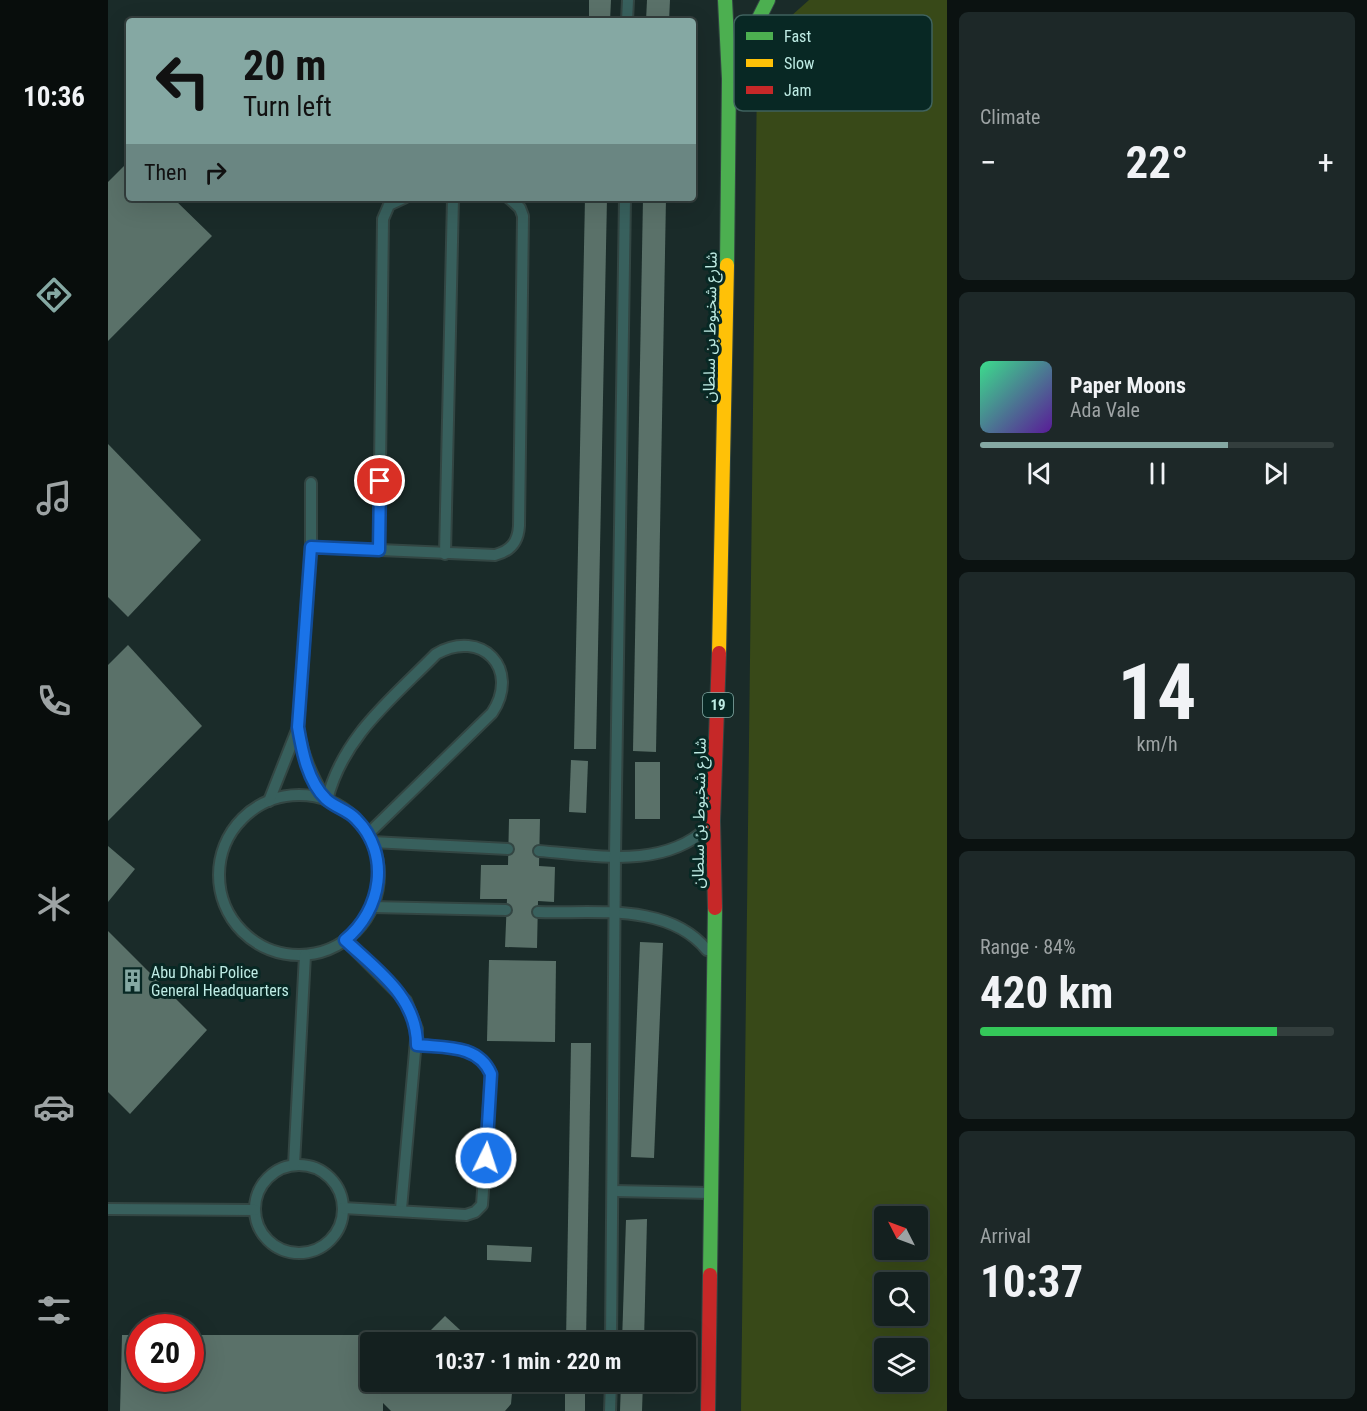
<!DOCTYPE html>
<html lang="en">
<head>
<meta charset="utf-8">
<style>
	body { margin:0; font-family:"Roboto Condensed","Noto Sans Arabic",sans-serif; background:#1d2828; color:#f1f3f6; height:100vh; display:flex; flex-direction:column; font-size:22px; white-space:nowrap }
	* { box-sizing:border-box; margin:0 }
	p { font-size:20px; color:#9da3a4 }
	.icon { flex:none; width:33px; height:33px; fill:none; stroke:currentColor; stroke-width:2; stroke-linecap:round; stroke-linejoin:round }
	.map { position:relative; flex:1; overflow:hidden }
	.sheet { display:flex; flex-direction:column; gap:12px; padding:12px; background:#0b1211; width:420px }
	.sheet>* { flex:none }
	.top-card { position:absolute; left:18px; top:18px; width:570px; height:183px; border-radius:6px; box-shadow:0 6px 24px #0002,0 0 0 2px #333e3d; background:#85a8a3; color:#111; overflow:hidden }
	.needle { width:39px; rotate:312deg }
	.tools { position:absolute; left:766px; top:1206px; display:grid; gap:12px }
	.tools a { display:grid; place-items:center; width:54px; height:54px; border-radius:6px; background:#14201f; box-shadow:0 6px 24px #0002,0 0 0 2px #333e3d; font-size:30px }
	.speed { position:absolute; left:18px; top:1314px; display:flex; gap:12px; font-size:30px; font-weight:700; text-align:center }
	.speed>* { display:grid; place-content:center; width:78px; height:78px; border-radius:50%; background:#14201f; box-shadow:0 6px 24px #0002,0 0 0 2px #333e3d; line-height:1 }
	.speed .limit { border:9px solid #d22; background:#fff; color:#111 }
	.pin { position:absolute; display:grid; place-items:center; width:51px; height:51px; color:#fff; margin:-26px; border:3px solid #fff; border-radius:50%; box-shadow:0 2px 6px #0007 }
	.me { position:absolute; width:66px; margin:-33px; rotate:4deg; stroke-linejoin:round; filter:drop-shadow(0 0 4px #0008) }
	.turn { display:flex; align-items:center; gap:21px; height:126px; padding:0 18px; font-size:27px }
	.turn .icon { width:78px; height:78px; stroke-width:2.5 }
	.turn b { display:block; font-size:42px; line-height:51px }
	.then { display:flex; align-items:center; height:57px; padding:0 18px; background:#0003; gap:12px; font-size:22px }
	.big { font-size:45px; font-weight:700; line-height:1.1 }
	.sheet .card { flex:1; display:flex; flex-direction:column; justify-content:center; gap:9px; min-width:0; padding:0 21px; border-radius:9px; background:#1d2828 }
	.sheet .dial { align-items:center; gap:0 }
	.dial b { font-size:78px; line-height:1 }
	.song { display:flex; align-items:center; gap:18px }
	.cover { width:72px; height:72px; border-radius:9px; background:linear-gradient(135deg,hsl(150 70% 55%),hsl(270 70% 35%)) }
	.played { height:6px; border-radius:3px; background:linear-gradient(90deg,#85a8a3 70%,#333e3d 70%) }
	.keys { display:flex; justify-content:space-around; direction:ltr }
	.heat { display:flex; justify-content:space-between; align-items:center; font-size:33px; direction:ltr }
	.charge { height:9px; border-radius:4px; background:linear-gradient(90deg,#34c759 84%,#333e3d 0) }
	.trip { position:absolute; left:252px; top:1332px; width:336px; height:60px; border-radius:6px; background:#14201f; box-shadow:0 6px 24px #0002,0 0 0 2px #333e3d; font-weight:700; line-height:60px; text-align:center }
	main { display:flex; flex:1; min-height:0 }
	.dock { display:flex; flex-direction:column; width:108px; justify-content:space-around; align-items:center; background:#080d0c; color:#9da3a4 }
	.dock .icon { width:42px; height:42px }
	.dock .current { color:#85a8a3 }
	.dock b { font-size:27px; color:#f1f3f6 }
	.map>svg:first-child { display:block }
</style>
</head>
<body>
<main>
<nav class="dock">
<b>10:36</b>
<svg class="icon current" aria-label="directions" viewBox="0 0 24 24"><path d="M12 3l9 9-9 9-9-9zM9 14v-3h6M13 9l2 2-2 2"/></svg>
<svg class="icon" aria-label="music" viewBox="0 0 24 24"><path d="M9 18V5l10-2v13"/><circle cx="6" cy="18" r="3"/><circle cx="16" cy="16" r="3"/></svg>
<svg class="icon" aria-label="phone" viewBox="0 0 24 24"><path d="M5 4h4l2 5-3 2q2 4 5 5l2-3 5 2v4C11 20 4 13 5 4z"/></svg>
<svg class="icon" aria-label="climate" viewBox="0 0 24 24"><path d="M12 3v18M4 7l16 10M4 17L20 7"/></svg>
<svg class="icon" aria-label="car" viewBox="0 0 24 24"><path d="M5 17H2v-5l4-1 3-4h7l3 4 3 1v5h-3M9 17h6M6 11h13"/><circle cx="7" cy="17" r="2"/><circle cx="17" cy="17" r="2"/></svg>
<svg class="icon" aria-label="filters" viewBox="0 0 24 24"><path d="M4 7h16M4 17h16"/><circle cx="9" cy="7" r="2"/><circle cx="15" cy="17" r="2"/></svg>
</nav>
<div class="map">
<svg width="839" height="1411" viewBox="0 0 839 1411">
	<rect width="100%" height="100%" fill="#1a2b29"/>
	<path fill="#384918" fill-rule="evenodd" d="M701,0H839V1411H633L649,76L673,25ZM777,1216H810V1250H777ZM777,1282H810V1316H777ZM777,1348H810V1382H777Z"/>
	<g fill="#5a7169">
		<path d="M481,0H503L502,21H481Z"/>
		<path d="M539,0H562L561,21H538Z"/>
		<path d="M21,161V198H65L104,236L0,341V182Z"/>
		<path d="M477,198H499L488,749H466Z"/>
		<path d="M535,198H558L548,752L525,751Z"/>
		<path d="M0,444L93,540L20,617L0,597Z"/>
		<path d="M20,645L94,726L0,821V665Z"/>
		<path d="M463,760L480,761L478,813L461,812Z"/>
		<rect x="527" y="762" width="25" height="57"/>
		<path d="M401,819H432L431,866L447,867L446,902L430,901L429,948L397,947L399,899H372L373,865H400Z"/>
		<path d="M0,846L27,869L0,902Z"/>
		<path d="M0,931L99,1030L22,1114L0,1092Z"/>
		<path d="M532,942L555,943L546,1158L523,1157Z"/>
		<path d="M381,960L448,961L447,1042L379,1041Z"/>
		<path d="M463,1043H483L478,1342H458Z"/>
		<path d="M539,1219L536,1342H514L518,1220Z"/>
		<path d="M379,1245L424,1247L423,1262L379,1260Z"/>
		<path d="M337,1316L365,1342H311Z"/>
		<path d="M14,1335H32V1378H82V1335H274V1342H262V1382H405L403,1404L397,1411H283L275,1403V1411H12Z"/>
		<rect x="457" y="1382" width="20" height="29"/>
		<path d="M513,1382H535L534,1411H512Z"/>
	</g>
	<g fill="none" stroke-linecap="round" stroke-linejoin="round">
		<defs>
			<g id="lane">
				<path d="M519,21L520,0"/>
				<path d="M203,483V547L190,727C194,755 204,776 218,800"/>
				<path d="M203,547L387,555C403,551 410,542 411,526L415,216L412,208L401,198"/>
				<path d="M271,550L275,219L281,205L296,198"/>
				<path d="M337,554L345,198"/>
				<circle cx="191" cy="875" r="80"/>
				<path d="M219,800C235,736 284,699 328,654C374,628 413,669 384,713L260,834"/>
				<path d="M161,801L189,730"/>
				<path d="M264,842L400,849"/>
				<path d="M431,851C486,855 554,870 599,828"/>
				<path d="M264,907L398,910"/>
				<path d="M430,912C485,914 560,902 599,950"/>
				<path d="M237,940L298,1001L309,1029L293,1209"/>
				<circle cx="191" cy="1209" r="44"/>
				<path d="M186,1165L197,955"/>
				<path d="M506,1191L602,1193"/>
				<path d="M235,1208L358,1215L367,1212L374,1205L383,1074C370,1044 337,1048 309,1045"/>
				<path d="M0,1209L147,1210"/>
				<path d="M503,1342L507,856L517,198"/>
				<path d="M502,1411L503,1382"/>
			</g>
			<g id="fast">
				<path d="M617,0L621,79L619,265"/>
				<path d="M622,76L660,0"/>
				<path d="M602,1275L607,908"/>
			</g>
			<path id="slow" d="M611,653L619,265"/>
			<g id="jam">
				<path d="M607,908L605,821L611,653"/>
				<path d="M600,1411L602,1275"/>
			</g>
		</defs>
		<use href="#lane" stroke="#334643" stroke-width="14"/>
		<use href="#fast" stroke="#334643" stroke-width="16"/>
		<use href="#slow" stroke="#334643" stroke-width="16"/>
		<use href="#jam" stroke="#334643" stroke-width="16"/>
		<use href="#lane" stroke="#38605d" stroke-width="10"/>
		<use href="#fast" stroke="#4caf50" stroke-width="14"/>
		<use href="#slow" stroke="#ffc107" stroke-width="14"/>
		<use href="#jam" stroke="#c62828" stroke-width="14"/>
	</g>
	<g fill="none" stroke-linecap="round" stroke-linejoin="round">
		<defs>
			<path id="route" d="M272,481L271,550L203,547L190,727C194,751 200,782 218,799C226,807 240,810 248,819C283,854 274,910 237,940C269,970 309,997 309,1045C337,1048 370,1044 383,1074L378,1158"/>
		</defs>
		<use href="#route" stroke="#114b97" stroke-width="15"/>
		<use href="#route" stroke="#1a73e8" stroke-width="10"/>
	</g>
	<defs>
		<symbol id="building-bare" viewBox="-9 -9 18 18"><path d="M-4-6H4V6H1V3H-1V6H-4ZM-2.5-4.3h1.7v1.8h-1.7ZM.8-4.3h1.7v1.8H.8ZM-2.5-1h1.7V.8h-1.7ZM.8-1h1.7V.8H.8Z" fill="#85a8a3" stroke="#082824" stroke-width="2.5" paint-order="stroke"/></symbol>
	</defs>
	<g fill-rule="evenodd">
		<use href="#building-bare" x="8" y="964" width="33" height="33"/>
	</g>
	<g text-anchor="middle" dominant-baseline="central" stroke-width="6" stroke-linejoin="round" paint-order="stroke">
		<rect fill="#082824" stroke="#87b0aa" stroke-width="1.5" x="595" y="693" width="30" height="24" rx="4.5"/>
		<g font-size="15" font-weight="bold" fill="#beebe4">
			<text x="610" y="705">19</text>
		</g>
		<g font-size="16" fill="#beebe4" stroke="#082824">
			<text transform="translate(602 327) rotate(-89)">شارع شخبوط بن سلطان</text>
			<text transform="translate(591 813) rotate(-89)">شارع شخبوط بن سلطان</text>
		</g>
		<g font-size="16" fill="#beebe4" stroke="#082824" text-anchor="start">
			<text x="43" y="972">Abu Dhabi Police<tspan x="43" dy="18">General Headquarters</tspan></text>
		</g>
	</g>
	<rect x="626" y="15" width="198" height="96" rx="9" fill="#082824" stroke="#3f625e" stroke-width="1.5"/>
	<rect x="638" y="32" width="27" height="8" fill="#4caf50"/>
	<rect x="638" y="59" width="27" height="8" fill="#ffc107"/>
	<rect x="638" y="86" width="27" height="8" fill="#c62828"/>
	<g font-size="16" fill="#beebe4">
		<text x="676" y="42">Fast</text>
		<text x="676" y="69">Slow</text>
		<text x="676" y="96">Jam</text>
	</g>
</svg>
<div class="tools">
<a><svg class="needle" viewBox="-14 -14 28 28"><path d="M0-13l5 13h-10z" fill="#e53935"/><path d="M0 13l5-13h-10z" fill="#9da3a4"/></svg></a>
<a><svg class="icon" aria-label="search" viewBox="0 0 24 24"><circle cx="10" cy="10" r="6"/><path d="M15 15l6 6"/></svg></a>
<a><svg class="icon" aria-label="layers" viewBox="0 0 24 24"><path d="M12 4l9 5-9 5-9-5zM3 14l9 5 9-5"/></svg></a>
</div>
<div class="speed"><div class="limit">20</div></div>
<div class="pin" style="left:272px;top:481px;background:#d93025"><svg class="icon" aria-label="arrive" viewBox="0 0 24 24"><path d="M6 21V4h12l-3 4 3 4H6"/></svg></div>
<svg class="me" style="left:378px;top:1158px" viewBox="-20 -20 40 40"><circle r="17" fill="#1a73e8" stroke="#fff" stroke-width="3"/><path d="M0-11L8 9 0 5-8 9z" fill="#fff"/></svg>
<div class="trip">10:37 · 1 min · 220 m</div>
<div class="top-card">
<div class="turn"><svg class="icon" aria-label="left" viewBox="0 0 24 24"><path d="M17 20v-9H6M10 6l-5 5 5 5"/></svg><div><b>20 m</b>Turn left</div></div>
<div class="then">Then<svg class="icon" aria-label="right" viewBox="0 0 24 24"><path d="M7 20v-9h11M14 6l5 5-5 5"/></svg></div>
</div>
</div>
<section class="sheet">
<div class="card"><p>Climate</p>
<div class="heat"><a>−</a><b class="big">22°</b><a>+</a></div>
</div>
<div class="card">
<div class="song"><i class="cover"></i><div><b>Paper Moons</b><p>Ada Vale</p></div></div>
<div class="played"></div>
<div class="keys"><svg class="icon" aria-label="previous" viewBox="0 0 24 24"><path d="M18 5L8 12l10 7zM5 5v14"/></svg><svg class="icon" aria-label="pause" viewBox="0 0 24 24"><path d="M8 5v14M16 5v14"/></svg><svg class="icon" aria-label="next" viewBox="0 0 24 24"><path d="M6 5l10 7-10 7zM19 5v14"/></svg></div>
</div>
<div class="card dial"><b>14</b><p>km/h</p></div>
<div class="card"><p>Range · 84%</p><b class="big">420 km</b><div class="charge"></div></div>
<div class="card"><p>Arrival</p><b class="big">10:37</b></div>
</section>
</main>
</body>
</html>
